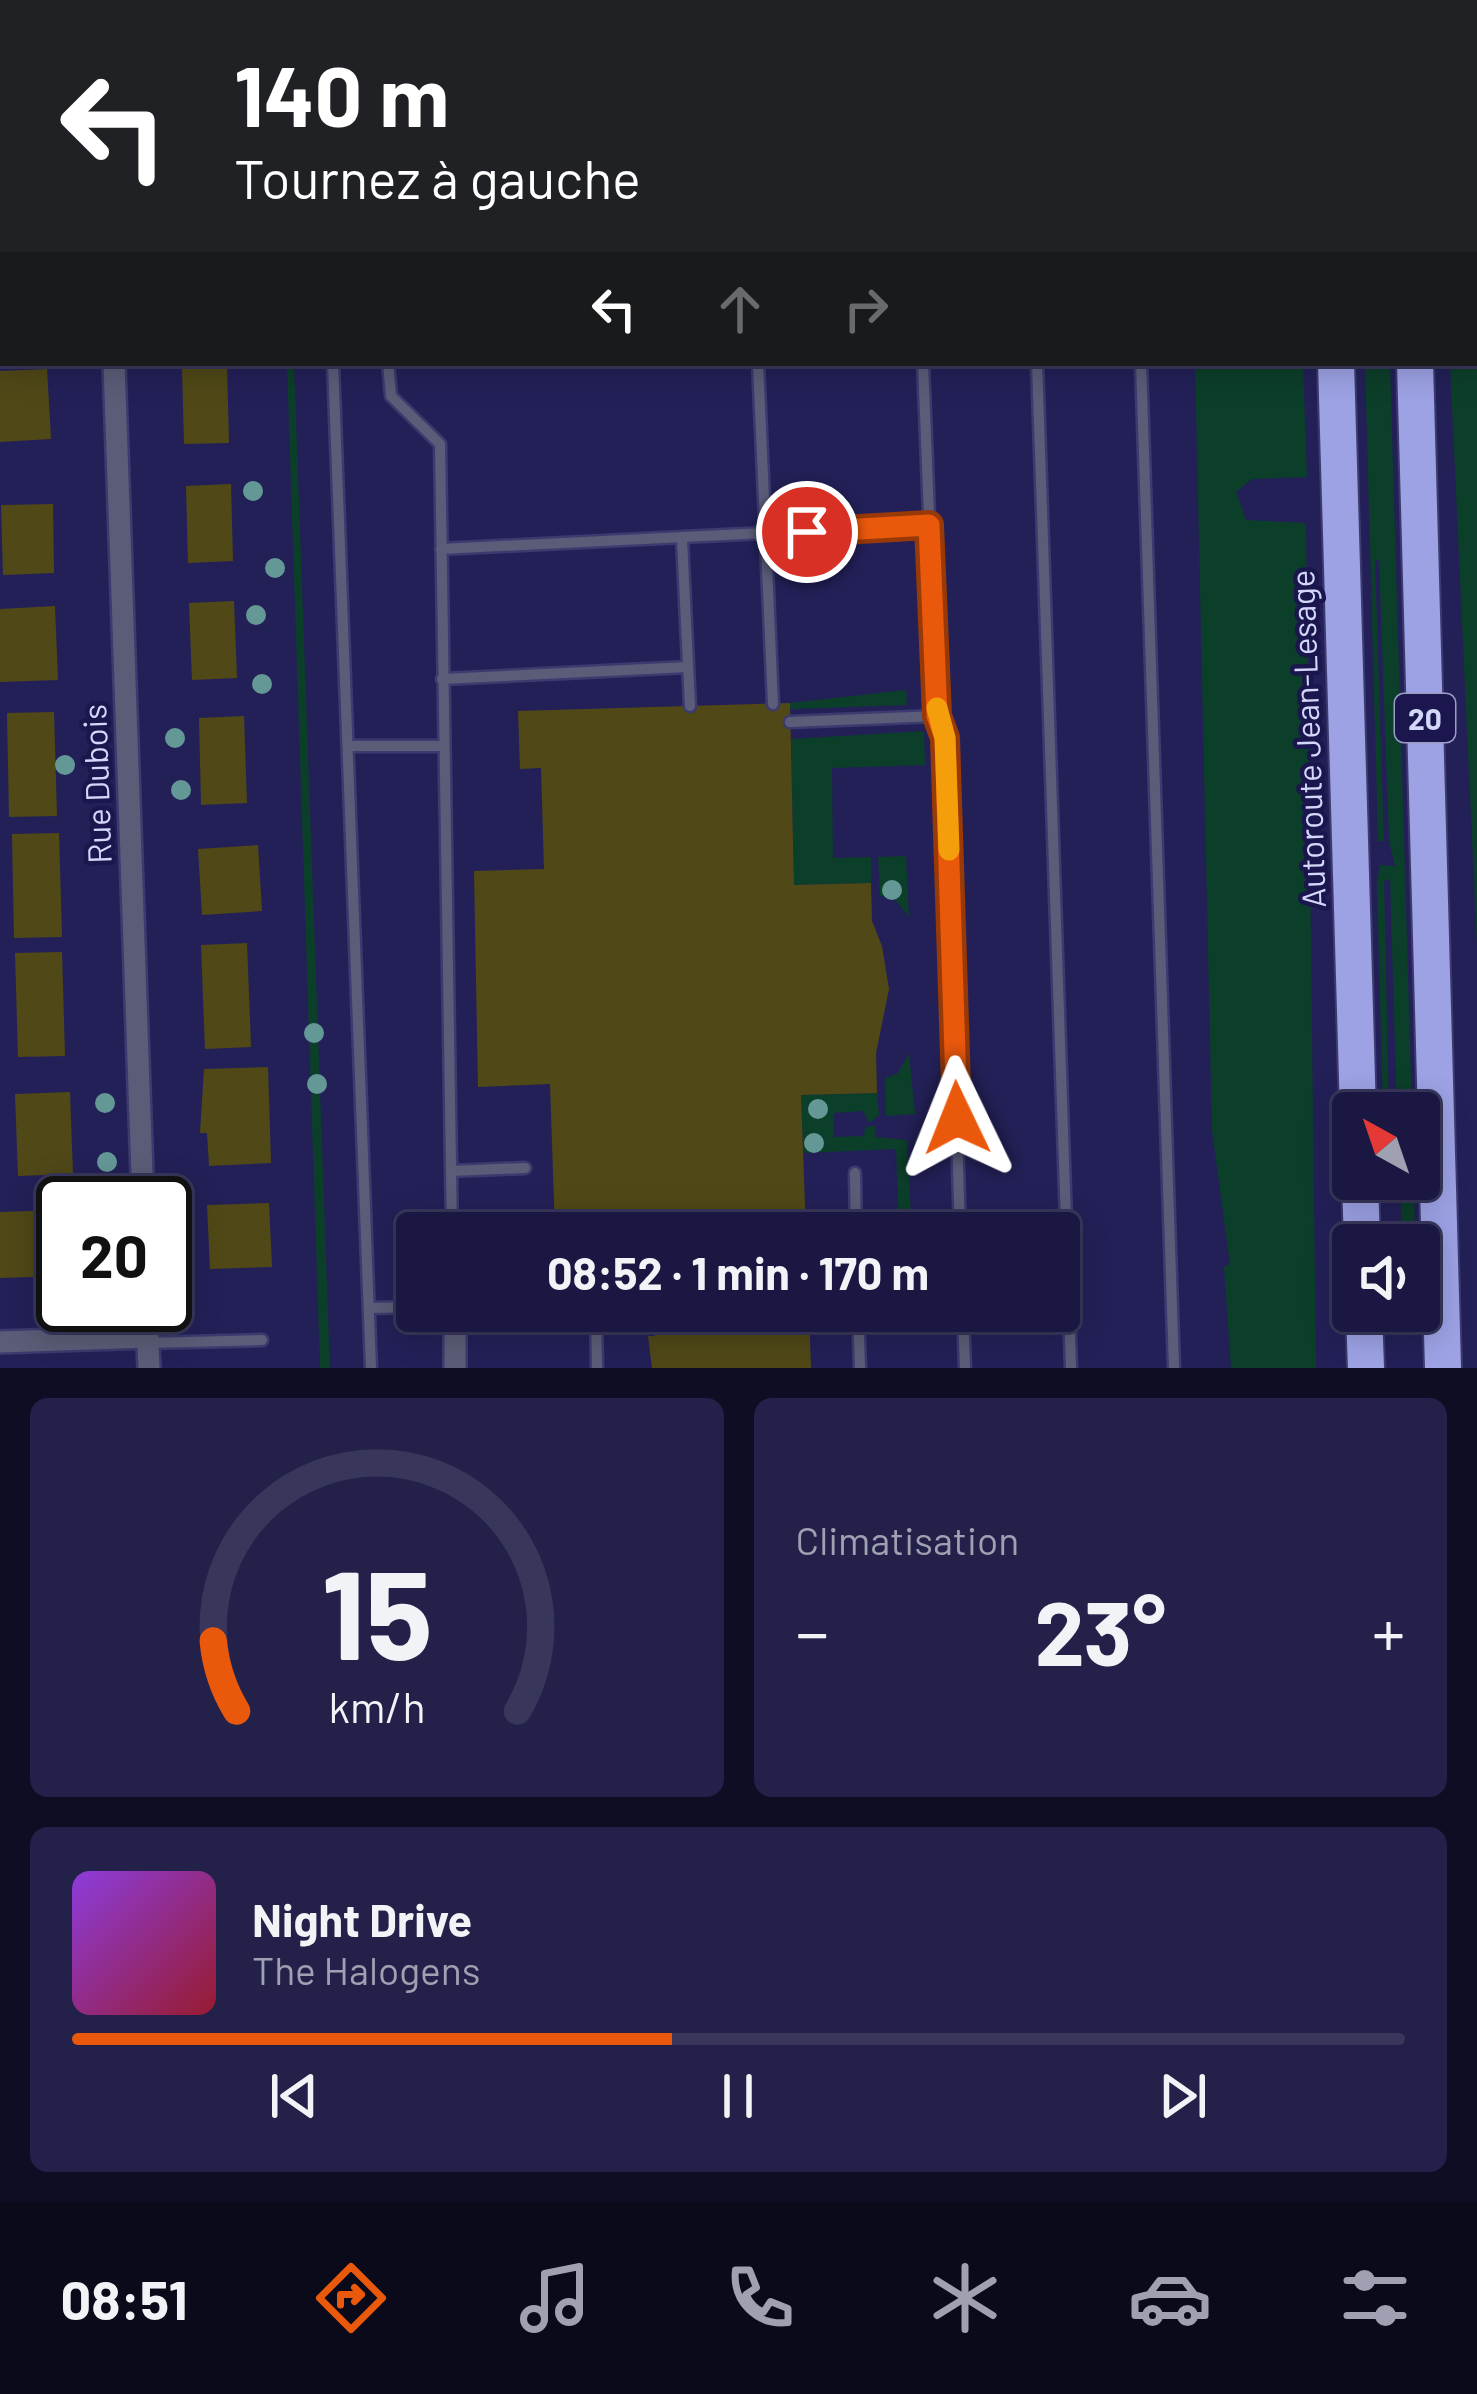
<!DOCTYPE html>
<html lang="fr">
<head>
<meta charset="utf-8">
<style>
	body { margin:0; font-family:Barlow,sans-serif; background:#232149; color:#f1f3f6; height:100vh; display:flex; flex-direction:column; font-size:45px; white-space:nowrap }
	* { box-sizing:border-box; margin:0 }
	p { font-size:39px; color:#9fa0b2 }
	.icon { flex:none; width:66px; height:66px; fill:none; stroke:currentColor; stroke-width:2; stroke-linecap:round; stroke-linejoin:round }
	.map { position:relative; height:1368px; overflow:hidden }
	.details { display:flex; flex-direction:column; gap:30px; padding:30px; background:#0e0d24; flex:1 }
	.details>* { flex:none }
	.banner { position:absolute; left:0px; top:0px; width:1479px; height:366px; box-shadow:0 6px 30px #0003,0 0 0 3px #38375b; background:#202124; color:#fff; overflow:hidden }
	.needle { width:78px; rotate:320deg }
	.fabs { position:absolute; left:1332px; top:1092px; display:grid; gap:24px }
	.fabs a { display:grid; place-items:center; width:108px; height:108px; border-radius:12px; background:#1a1842; box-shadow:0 6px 30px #0003,0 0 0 3px #38375b; font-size:60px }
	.speed { position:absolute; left:36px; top:1176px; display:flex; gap:24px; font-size:60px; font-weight:700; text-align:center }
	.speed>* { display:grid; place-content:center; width:156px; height:156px; border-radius:50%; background:#1a1842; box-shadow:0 6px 30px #0003,0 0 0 3px #38375b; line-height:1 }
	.speed .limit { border:6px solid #111; border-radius:18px; background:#fff; color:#111 }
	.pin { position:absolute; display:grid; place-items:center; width:102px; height:102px; color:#fff; margin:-51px; border:6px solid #fff; border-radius:50%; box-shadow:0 3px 12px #0007 }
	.me { position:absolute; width:132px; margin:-66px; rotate:358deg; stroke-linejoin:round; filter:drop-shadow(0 0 9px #0008) }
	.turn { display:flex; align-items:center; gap:42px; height:252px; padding:0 36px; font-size:54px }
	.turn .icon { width:156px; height:156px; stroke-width:2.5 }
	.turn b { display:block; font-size:84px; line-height:102px }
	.lanes { display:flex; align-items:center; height:114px; padding:0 36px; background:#0003; justify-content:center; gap:60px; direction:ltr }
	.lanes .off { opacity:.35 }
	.big { font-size:90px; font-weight:700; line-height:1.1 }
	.details .tile { flex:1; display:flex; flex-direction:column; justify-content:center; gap:18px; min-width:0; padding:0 42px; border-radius:18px; background:#232149 }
	.details .dial { align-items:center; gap:0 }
	.dial svg { height:312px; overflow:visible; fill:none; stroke:#38375b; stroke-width:7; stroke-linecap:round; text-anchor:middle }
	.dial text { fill:#f1f3f6; stroke:none }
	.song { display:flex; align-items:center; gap:36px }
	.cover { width:144px; height:144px; border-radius:18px; background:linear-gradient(135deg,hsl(270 70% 55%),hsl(350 70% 35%)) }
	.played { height:12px; border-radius:6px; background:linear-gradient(90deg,#ea580c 45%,#38375b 45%) }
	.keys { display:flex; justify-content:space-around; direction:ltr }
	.heat { display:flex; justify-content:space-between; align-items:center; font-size:66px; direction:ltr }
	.details .tiles { flex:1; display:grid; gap:30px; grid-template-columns:1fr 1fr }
	.tile:last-child { grid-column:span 2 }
	.trip { position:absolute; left:396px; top:1212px; width:684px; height:120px; border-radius:12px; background:#1a1842; box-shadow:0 6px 30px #0003,0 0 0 3px #38375b; font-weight:700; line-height:120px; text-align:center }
	.menu { display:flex; height:192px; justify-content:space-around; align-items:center; background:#0a0a1a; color:#9fa0b2 }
	.menu .icon { width:84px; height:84px }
	.menu .current { color:#ea580c }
	.menu b { font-size:54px; color:#f1f3f6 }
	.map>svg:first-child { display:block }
</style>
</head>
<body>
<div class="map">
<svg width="1477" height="1368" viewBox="0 0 1477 1368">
	<rect width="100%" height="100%" fill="#232058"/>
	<g fill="#0c3f2a">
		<path d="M1440,0H1477V946L1450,363H1476V3Z"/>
		<path d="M287,363H294L330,1368H320Z"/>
		<path d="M1195,363H1303L1307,477L1252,479L1236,492L1246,520L1306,523L1316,1368H1231L1224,1267L1230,1264L1212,1131Z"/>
		<path d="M1365,363H1390L1412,1113H1397L1390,879L1384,881L1389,1113H1383L1377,884L1380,865L1395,866L1389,841L1379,560L1375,561L1384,841H1378Z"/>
		<path d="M906,690L907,705L790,709V703Z"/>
		<path d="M924,731L925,765L832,768L833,858L871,857V883L794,885L791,739Z"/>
		<path d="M906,856L909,917L893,897L880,896L878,857Z"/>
		<path d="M909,1054L915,1114L886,1116L885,1078L897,1074Z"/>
		<path d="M877,1093L879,1115L869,1123L863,1111L834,1113V1137L864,1136L865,1127L875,1126V1137L907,1140L912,1233H899L896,1149L803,1153L801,1095Z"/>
		<path d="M1399,1179H1414L1415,1245H1403Z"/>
	</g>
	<g fill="#504817">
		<path d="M227,366L229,443L184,444L182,368Z"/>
		<path d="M47,369L51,439L0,442V371Z"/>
		<path d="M231,484L233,561L188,563L186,486Z"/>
		<path d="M53,504L54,573L3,575L1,505Z"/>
		<path d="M234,601L237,678L192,680L189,603Z"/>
		<path d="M55,606L58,680L0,682V609Z"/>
		<path d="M790,703L794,885L871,883L872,921L882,946L889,989L876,1053L877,1093L801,1095L806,1233H555L550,1084L478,1087L474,871L544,869L541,768L520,769L518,711Z"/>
		<path d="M54,712L57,816L9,817L7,713Z"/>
		<path d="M244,716L247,803L201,805L199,718Z"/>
		<path d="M59,833L62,937L14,938L12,834Z"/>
		<path d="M258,845L262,911L202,915L198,849Z"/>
		<path d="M247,943L251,1047L205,1049L201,945Z"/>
		<path d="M62,952L65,1056L18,1057L15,953Z"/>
		<path d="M268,1067L271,1163L209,1166L207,1133H200L204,1069Z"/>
		<path d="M70,1092L73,1174L18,1176L15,1094Z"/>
		<path d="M269,1203L272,1267L210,1269L207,1205Z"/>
		<path d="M63,1210V1276L0,1278V1212Z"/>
		<path d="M655,1311H809L811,1368H652L648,1336H655Z"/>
	</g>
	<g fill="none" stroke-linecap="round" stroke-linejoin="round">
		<defs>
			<g id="lane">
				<path d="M333,363L371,1368"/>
				<path d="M388,363L391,396L440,444L452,1233"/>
				<path d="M758,363L773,704"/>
				<path d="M923,363L937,716L945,738L960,1233"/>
				<path d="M1037,363L1071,1368"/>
				<path d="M1141,363L1174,1368"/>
				<path d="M682,539L690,706"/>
				<path d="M441,549L929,525"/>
				<path d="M442,679L688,667"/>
				<path d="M790,722L937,716"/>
				<path d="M352,746H443"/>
				<path d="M451,1171L525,1168"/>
				<path d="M855,1173L856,1233"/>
				<path d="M594,1232V1233"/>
				<path d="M369,1308L417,1307"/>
				<path d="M596,1311L597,1368"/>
				<path d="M858,1311L860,1368"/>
				<path d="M963,1311L965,1368"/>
				<path d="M148,1343L262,1340"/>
			</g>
			<g id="street">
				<path d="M102,0V3"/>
				<path d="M114,363L143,1203"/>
				<path d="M146,1305L149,1368"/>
				<path d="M0,1342L148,1337"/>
				<path d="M455,1368V1326"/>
			</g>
			<g id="highway">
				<path d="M1327,0V3"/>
				<path d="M1405,0V3"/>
				<path d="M1336,363L1358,1113"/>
				<path d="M1415,363L1443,1368"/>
				<path d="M1360,1179L1362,1245"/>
				<path d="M1364,1311L1366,1368"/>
			</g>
		</defs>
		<use href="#lane" stroke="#3c3a6f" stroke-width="15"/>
		<use href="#street" stroke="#3c3a6f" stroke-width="26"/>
		<use href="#highway" stroke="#3c3a6f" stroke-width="40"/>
		<use href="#lane" stroke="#5b5d78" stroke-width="10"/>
		<use href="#street" stroke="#5b5d78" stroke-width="21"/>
		<use href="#highway" stroke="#9da2e5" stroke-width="36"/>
	</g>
	<g fill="#649896">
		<circle cx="253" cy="491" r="10"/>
		<circle cx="275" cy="568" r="10"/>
		<circle cx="256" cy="615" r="10"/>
		<circle cx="262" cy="684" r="10"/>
		<circle cx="175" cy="738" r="10"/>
		<circle cx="65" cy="765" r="10"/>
		<circle cx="181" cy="790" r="10"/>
		<circle cx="892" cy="890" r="10"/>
		<circle cx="314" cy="1033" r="10"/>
		<circle cx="317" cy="1084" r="10"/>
		<circle cx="105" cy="1103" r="10"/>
		<circle cx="818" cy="1109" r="10"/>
		<circle cx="814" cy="1143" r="10"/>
		<circle cx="107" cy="1162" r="10"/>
	</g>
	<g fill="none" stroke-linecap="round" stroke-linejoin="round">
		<defs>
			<path id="route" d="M807,532L929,525L937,716L945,738L957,1118"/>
		</defs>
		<use href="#route" stroke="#983908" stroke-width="30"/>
		<use href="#route" stroke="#ea580c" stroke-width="21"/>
		<path stroke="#f59e0b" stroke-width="21" d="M937,708L945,738L949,850"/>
	</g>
	<g text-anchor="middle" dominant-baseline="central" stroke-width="9" stroke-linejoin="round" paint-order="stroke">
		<rect fill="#1b164d" stroke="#9c9dc6" stroke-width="3" x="1395" y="694" width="60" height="48" rx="9"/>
		<g font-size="30" font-weight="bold" fill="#d3d7fa">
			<text x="1425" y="718">20</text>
		</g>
		<g font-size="33" fill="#d3d7fa" stroke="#1b164d">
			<text transform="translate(1307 739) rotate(-92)">Autoroute Jean-Lesage</text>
			<text transform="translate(96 784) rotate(-92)">Rue Dubois</text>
		</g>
	</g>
</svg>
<div class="fabs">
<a><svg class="needle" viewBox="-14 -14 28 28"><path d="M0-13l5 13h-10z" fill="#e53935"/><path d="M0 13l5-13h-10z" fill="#9fa0b2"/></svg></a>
<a><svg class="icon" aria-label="sound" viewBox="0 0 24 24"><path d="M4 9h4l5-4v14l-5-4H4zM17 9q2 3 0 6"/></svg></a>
</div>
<div class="speed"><div class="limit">20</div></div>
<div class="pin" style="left:807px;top:532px;background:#d93025"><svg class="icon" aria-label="arrive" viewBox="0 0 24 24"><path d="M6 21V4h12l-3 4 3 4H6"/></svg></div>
<svg class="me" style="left:957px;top:1118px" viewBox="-20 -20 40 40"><path d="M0-17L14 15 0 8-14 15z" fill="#ea580c" stroke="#fff" stroke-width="4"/></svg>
<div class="trip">08:52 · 1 min · 170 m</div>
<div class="banner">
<div class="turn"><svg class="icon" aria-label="left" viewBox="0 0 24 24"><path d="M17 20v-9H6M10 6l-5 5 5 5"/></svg><div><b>140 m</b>Tournez à gauche</div></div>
<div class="lanes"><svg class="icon" aria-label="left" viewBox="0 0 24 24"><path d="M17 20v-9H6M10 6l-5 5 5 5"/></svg><svg class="icon off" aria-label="ahead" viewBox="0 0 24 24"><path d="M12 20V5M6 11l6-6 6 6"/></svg><svg class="icon off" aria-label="right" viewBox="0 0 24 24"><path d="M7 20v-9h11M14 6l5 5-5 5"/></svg></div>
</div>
</div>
<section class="details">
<div class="tiles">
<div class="tile dial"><svg viewBox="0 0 100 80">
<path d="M14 69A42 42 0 1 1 86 69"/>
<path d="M14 69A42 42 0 0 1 8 51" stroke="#ea580c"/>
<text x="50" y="56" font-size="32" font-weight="700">15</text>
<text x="50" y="72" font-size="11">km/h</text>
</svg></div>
<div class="tile"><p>Climatisation</p>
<div class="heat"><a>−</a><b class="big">23°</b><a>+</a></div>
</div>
<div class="tile">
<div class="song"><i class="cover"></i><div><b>Night Drive</b><p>The Halogens</p></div></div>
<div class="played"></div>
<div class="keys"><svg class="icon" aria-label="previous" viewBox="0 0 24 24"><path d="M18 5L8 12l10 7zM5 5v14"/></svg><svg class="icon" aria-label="pause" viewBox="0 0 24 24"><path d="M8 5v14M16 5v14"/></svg><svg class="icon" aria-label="next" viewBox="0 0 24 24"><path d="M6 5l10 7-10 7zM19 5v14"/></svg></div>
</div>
</div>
</section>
<nav class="menu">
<b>08:51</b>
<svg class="icon current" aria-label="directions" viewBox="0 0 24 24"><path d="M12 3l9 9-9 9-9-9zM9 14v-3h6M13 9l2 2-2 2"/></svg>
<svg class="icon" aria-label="music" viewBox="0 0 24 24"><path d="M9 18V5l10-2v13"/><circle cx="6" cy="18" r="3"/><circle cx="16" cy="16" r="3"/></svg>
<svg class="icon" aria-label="phone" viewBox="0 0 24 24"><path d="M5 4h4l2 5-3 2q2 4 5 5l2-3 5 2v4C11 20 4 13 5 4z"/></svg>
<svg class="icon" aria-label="climate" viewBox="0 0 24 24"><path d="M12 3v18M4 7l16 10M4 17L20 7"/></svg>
<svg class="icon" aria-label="car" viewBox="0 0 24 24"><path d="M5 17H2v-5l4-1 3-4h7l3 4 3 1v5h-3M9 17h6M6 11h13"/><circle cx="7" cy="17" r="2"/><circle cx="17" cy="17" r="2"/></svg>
<svg class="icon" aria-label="filters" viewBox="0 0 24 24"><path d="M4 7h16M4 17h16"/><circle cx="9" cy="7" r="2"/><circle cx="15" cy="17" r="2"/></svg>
</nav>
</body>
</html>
